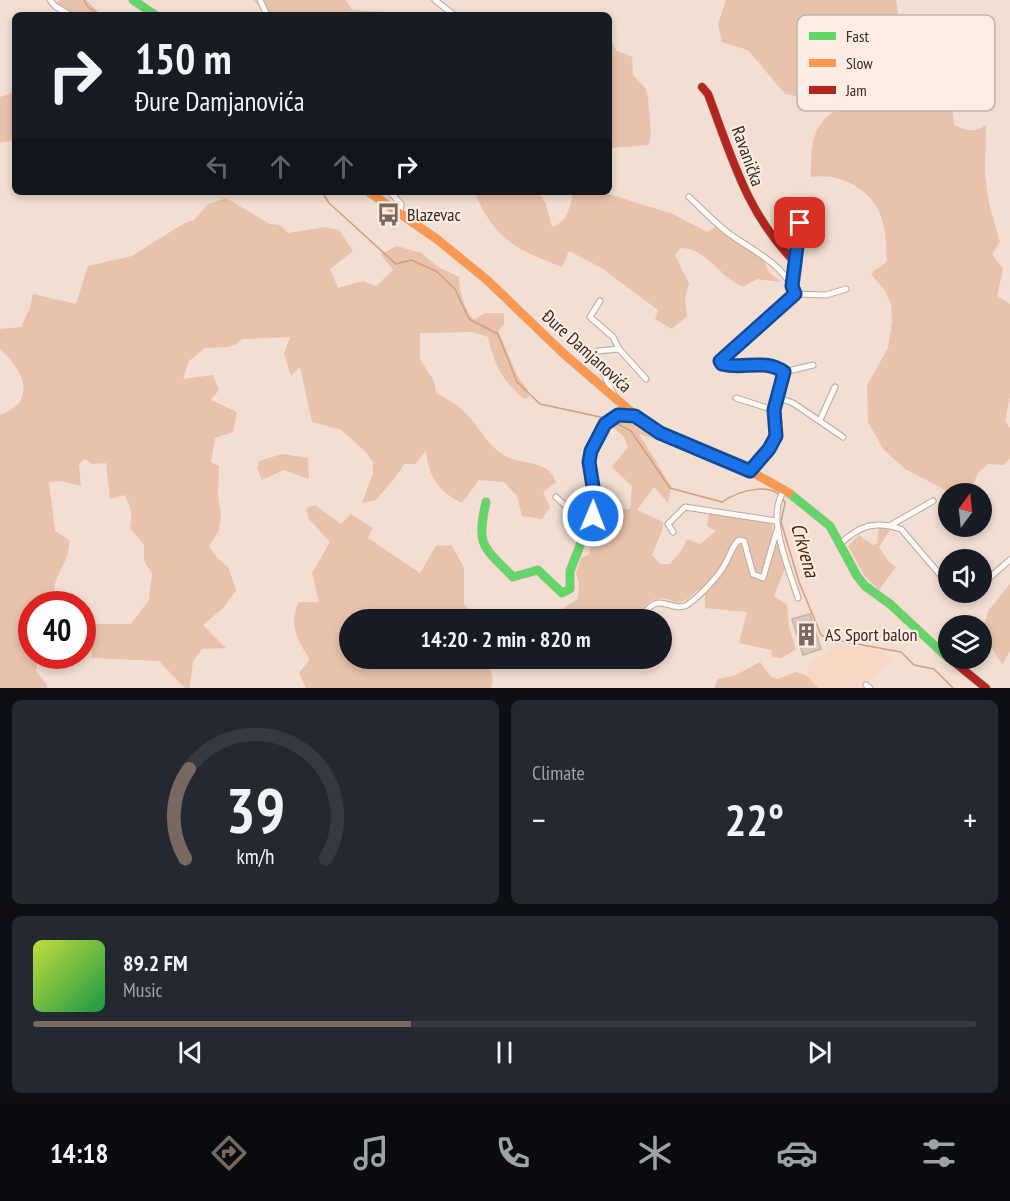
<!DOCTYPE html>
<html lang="en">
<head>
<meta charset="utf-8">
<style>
	body { margin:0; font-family:"PT Sans Narrow",sans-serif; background:#242831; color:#f1f3f6; height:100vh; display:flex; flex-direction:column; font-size:22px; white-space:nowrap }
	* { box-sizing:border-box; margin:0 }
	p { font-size:20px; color:#9ea1a6 }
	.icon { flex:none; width:33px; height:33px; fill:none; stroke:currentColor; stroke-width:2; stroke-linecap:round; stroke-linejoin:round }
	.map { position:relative; height:688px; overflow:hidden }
	.side { display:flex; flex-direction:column; gap:12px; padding:12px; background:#0d0f14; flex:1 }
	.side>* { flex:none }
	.guide { position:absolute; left:12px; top:12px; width:600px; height:183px; border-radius:9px; box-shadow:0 3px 9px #0003; background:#171b24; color:#f1f3f6; overflow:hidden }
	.needle { width:39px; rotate:15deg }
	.tools { position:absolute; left:938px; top:483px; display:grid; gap:12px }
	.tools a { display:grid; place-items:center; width:54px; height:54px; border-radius:50%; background:#171b24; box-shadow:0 3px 9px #0003; font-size:30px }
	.speed { position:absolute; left:18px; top:591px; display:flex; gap:12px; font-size:30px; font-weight:700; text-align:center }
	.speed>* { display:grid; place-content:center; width:78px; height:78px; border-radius:50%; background:#171b24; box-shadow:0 3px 9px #0003; line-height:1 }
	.speed .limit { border:9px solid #d22; background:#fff; color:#111 }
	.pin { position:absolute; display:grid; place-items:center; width:51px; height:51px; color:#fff; margin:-26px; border-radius:12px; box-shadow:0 3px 9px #0006 }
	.me { position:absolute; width:66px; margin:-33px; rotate:1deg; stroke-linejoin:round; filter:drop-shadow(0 0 4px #0008) }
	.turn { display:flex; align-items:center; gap:21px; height:126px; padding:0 24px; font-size:27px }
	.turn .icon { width:78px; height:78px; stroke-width:2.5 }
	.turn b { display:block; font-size:42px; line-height:51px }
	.lanes { display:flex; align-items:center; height:57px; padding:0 24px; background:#0003; justify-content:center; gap:30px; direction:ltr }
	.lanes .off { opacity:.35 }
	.big { font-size:45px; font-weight:600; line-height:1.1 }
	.side .widget { flex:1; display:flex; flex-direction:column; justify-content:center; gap:9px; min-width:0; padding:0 21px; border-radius:9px; background:#242831 }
	.side .dial { align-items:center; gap:0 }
	.dial svg { height:156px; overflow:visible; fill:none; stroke:#363941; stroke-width:7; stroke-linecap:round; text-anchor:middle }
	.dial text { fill:#f1f3f6; stroke:none }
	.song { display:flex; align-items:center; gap:18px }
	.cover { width:72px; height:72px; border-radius:9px; background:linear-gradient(135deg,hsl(70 70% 55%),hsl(140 70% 35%)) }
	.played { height:6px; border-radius:3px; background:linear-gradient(90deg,#78685f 40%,#363941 40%) }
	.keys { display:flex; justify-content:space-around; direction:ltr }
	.heat { display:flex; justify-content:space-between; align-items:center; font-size:33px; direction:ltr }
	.side .tiles { flex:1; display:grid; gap:12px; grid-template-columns:1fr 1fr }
	.widget:last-child { grid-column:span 2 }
	.trip { position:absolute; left:339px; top:609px; width:333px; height:60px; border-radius:30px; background:#171b24; box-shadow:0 3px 9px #0003; font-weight:600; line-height:60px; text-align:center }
	.dock { display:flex; height:96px; justify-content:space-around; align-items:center; background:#090b0e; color:#9ea1a6 }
	.dock .icon { width:42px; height:42px }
	.dock .selected { color:#78685f }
	.dock b { font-size:27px; color:#f1f3f6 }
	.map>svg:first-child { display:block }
</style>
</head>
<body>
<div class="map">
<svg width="1010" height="688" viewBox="0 0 1010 688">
	<rect width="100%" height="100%" fill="#f2ded2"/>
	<path fill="#f8d7c4" d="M838,644L873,648L892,658L861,688H818L806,675L810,663Z"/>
	<g fill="#e8c2ab">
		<path d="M60,0H86L102,15H74L56,3Z"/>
		<path d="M253,0H346L352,10L388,12L390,15H270Z"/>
		<path d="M726,0H896L902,42L923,48L928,62L950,87L954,125C966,131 975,133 986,125L985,176L989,204L1000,242L992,254L1003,269L997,296L1010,304V397L1005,421L1010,428V459L1003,465L988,464L978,473L969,493H951L905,469L883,449L868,422L867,385L888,348L892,322L891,304L885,291L871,274L887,261C886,248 886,235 883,223C876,191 842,172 811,177C811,145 811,122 842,107L827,90L796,96L785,94L748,50L722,42L718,24Z"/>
		<path d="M613,44L616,50L632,57L633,75L646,89L648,98L651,132L649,145L609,148V46Z"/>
		<path d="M15,92V140L0,143V97Z"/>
		<path d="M474,192H538L546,204L552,227C568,221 570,208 573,192H602L673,214L707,232L715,227L764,260L768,271L781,282L757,279L743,287C721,278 705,247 680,248L675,255L689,284L685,298L687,316L672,329L655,319L658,310L600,267L569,251L562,267C513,248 497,241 474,192Z"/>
		<path d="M226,198L270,224L280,225L288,233L325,227L339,230L353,251L330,269L338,288L363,281L376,286L393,270L381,254L397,246L421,253L438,267L459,277C459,291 464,309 474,320L485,313H504V324L498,331L518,377L528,390L529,397L524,399C501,379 495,366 488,337L473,332L420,333V359L434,381L436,393C449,400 461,406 470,418C483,433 490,449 509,458C527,465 548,460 556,482L543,492L550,507L542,519L522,516L517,496L504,482L479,480L462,503C438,491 429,478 426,451L415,464H404C397,477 386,488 376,500L362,503L373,473V462L366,452L341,430L312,422L300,367L291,376L284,353L290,337L242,339L235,345L226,347L205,348L189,361L183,379L213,375L219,390L211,400L237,412L233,432L215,438L211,462L219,466L218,495L221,515L219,530L209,546L218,559L228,567L236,590L224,607L203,625L226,648L202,649L193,661L190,688H185L159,661L92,658L88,624H131L149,600L152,574L144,561V545L130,528C132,515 132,506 124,495L110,499L106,463L92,464L85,459L79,464L81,486L62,481L49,482L55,531L69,540C71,558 59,568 55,584C54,590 55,598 54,604H32V656H38L36,671L47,685V688H0V415C39,401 23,369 0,349V329L21,327L30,308L33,294L76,304L88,266L132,256L181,225L194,220L208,204Z"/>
		<path d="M620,416L637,422L660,437L657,440L639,434L671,486L668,503L654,487L637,510L663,522V528L652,555L660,564H670L681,551L687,539L700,544L716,531L707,526L709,513L767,521L772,525L773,534L778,537L786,566L774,596L787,605L789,626L796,650L781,658L772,657L771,650L739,643L747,612L705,608V595L698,590C672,616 675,592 653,600C645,603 643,613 636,616C620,624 566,619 545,620L551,609L559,611L578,599L579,583L576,573L581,558L589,554L592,538L602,537L621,509H630L632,486L612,467L628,447L624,437L607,422Z"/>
		<path d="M282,454L308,458L309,479L284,470L262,480L257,468L259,461Z"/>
		<path d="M315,505L341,524L351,514L373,528L368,538L420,573L436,546L451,545L464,567V604L479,619L350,620V658L512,659L489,667C492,675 495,681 490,688H306L299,673L310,659C297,641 288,623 299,602H319L312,573L330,542L308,518L307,508Z"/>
		<path d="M892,527L879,547L889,562L896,567L879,590L864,575L848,546L859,535L872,545L877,544L879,528Z"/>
		<path d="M1010,584V651L1002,664L982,633L988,611Z"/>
		<path d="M760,662L771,677L778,679L796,672L806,675L818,688H714L718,679L736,675Z"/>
	</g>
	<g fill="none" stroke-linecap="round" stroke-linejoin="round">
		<g stroke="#d49e7b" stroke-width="1.5">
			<path d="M84,0L88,7L100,15"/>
			<path d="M322,192L329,203L396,264L411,260L436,271L455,289L469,319L498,334L517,382L540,404L605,418"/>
			<path d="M612,421L631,431L670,488L722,502C738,491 775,479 785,503L781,522L799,582L821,635L830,639L901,652L914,665L934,669L953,688"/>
		</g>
	</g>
	<path fill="#d8c8be" stroke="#c3b4aa" stroke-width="1.5" d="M810,614L821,649L803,655L792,619Z"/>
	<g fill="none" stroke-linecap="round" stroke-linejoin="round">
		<defs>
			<g id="street">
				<path d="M50,0L55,6L70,15"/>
				<path d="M260,0L267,15"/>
				<path d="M435,0L454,15"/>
				<path d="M390,192L401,204L400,214"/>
				<path d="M689,197C701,208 713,221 727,232C749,249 777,260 791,285"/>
				<path d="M794,261L800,223"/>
				<path d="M795,294L826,295L846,289"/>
				<path d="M600,301L590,317L613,337L619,349"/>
				<path d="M784,372L813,365"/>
				<path d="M614,395L595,356L598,351L619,349L646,379"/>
				<path d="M777,397L793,403L843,437"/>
				<path d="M736,398L774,410"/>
				<path d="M820,420L835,387"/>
				<path d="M785,490C764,514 790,571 798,598"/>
				<path d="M556,497L580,519L590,523"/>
				<path d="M891,525L933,501"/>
				<path d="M673,532L668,524L685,507L776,521"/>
				<path d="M840,544C859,526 875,520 901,529L948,584"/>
				<path d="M981,585L1010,560"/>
				<path d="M962,592H965"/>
				<path d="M645,613C659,591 672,613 687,605C698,598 719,576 725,564C730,556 732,546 739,540L744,541L753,574L763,578L777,530"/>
				<path d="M866,685L870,688"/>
			</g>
			<g id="fast">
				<path d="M133,0L155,15"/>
				<path d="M789,493L830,526L857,576L865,586L890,604L948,658"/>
				<path d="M486,502C476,547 483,546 513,577L538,570L562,593L570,589V571L590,520"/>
			</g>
			<g id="slow">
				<path d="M369,192L438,240L487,280L564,354L649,427L750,471L789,493"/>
				<path d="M590,520C598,501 589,484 589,464C589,452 595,443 600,433C609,417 618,415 635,416"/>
			</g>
			<g id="jam">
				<path d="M702,87L708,94C731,155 747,214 794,261L792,287L795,294L721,361L722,364C743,368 764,361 784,372L774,410L776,436L769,449L750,471"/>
				<path d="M949,658L986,688"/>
			</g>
		</defs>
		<use href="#street" stroke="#b9aaa1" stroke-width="7"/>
		<use href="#fast" stroke="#b9aaa1" stroke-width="9"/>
		<use href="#slow" stroke="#b9aaa1" stroke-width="9"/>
		<use href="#jam" stroke="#b9aaa1" stroke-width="9"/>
		<use href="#street" stroke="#fdfaf8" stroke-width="5"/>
		<use href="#fast" stroke="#63d668" stroke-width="8"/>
		<use href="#slow" stroke="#ff974d" stroke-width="8"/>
		<use href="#jam" stroke="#b3261e" stroke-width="8"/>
	</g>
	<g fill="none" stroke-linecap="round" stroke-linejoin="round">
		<defs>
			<path id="route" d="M593,516L595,499L589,462L591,451L605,424L618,415L635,416L660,433L750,471L769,449L776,436L774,410L784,372C764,358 744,370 722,364L720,361L795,294L792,286L800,223"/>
		</defs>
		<use href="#route" stroke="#114b97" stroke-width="15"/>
		<use href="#route" stroke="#1a73e8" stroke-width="10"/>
	</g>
	<defs>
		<symbol id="bus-bare" viewBox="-9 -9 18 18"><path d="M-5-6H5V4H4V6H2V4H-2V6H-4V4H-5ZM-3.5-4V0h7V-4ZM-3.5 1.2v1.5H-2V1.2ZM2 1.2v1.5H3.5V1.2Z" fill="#78685f" stroke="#fcede4" stroke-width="2.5" paint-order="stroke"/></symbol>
		<symbol id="building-bare" viewBox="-9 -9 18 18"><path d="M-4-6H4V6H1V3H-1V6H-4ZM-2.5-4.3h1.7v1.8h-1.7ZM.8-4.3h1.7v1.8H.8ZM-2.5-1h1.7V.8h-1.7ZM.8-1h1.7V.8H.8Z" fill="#78685f" stroke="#fcede4" stroke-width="2.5" paint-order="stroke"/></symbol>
	</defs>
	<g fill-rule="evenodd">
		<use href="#bus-bare" x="372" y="198" width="33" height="33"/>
		<use href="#building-bare" x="790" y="618" width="33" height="33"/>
	</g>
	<g text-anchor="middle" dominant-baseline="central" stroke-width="4.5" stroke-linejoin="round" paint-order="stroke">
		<g font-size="18" fill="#362921" stroke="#fcede4">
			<text transform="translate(748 156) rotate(70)">Ravanička</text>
			<text transform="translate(587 351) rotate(42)">Đure Damjanovića</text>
		</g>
		<g font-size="18" fill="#362921" stroke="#fcede4" text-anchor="start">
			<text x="407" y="214">Blazevac</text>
			<text x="825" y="634">AS Sport balon</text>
		</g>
		<g font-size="20" font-style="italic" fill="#4f2300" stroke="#fcede4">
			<text transform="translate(805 550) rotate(74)">Crkvena</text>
		</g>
	</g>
	<rect x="797" y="15" width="198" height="96" rx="9" fill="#fcede4" stroke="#c1b2aa" stroke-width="1.5"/>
	<rect x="809" y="32" width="27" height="8" fill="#63d668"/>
	<rect x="809" y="59" width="27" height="8" fill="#ff974d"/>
	<rect x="809" y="86" width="27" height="8" fill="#b3261e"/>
	<g font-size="16" fill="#362921">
		<text x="846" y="42">Fast</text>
		<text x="846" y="69">Slow</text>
		<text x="846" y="96">Jam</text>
	</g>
</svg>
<div class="tools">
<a><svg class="needle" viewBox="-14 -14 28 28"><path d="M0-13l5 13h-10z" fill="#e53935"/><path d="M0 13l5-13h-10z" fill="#9ea1a6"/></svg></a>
<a><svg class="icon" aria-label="sound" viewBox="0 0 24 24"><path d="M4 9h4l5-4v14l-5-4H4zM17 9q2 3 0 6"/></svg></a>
<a><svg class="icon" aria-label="layers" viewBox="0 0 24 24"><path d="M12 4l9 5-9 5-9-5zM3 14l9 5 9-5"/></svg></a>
</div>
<div class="speed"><div class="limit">40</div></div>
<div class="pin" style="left:800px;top:223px;background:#d93025"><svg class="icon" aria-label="arrive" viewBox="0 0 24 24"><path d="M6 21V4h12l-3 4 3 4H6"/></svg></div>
<svg class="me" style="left:593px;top:516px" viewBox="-20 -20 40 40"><circle r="17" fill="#1a73e8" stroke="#fff" stroke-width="3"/><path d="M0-11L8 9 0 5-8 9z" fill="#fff"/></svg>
<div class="trip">14:20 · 2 min · 820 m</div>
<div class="guide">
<div class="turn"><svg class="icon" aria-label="right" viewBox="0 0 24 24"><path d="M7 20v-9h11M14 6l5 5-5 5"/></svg><div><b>150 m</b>Đure Damjanovića</div></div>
<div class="lanes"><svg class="icon off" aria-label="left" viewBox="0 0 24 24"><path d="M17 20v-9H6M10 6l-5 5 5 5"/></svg><svg class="icon off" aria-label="ahead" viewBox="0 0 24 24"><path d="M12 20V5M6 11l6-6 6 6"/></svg><svg class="icon off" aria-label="ahead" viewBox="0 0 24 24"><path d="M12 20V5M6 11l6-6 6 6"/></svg><svg class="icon" aria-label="right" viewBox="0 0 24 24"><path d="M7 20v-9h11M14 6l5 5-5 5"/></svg></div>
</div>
</div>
<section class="side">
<div class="tiles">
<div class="widget dial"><svg viewBox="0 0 100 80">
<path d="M14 69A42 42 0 1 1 86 69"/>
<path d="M14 69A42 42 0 0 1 16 23" stroke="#78685f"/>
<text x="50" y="56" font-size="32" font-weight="700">39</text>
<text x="50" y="72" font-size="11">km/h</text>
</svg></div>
<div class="widget"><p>Climate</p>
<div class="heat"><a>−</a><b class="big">22°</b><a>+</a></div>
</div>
<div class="widget">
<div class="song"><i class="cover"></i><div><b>89.2 FM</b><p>Music</p></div></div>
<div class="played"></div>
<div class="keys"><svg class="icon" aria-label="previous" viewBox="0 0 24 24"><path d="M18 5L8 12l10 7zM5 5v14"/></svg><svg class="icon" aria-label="pause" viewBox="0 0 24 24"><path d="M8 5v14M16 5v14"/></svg><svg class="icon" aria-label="next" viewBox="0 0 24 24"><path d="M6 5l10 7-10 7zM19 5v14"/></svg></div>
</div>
</div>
</section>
<nav class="dock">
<b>14:18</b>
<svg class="icon selected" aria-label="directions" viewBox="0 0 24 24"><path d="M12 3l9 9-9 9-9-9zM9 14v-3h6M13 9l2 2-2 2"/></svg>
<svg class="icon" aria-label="music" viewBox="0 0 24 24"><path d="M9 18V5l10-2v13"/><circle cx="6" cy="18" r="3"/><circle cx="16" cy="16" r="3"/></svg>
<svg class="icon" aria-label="phone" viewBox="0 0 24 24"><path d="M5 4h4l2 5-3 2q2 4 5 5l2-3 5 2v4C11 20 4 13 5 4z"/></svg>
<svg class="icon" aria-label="climate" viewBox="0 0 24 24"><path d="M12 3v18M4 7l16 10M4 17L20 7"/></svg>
<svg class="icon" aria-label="car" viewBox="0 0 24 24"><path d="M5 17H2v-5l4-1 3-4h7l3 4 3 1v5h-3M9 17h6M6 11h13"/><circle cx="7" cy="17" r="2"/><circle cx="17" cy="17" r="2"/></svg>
<svg class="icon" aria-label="filters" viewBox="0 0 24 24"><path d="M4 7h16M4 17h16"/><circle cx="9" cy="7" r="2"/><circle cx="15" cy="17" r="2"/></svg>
</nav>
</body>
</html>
